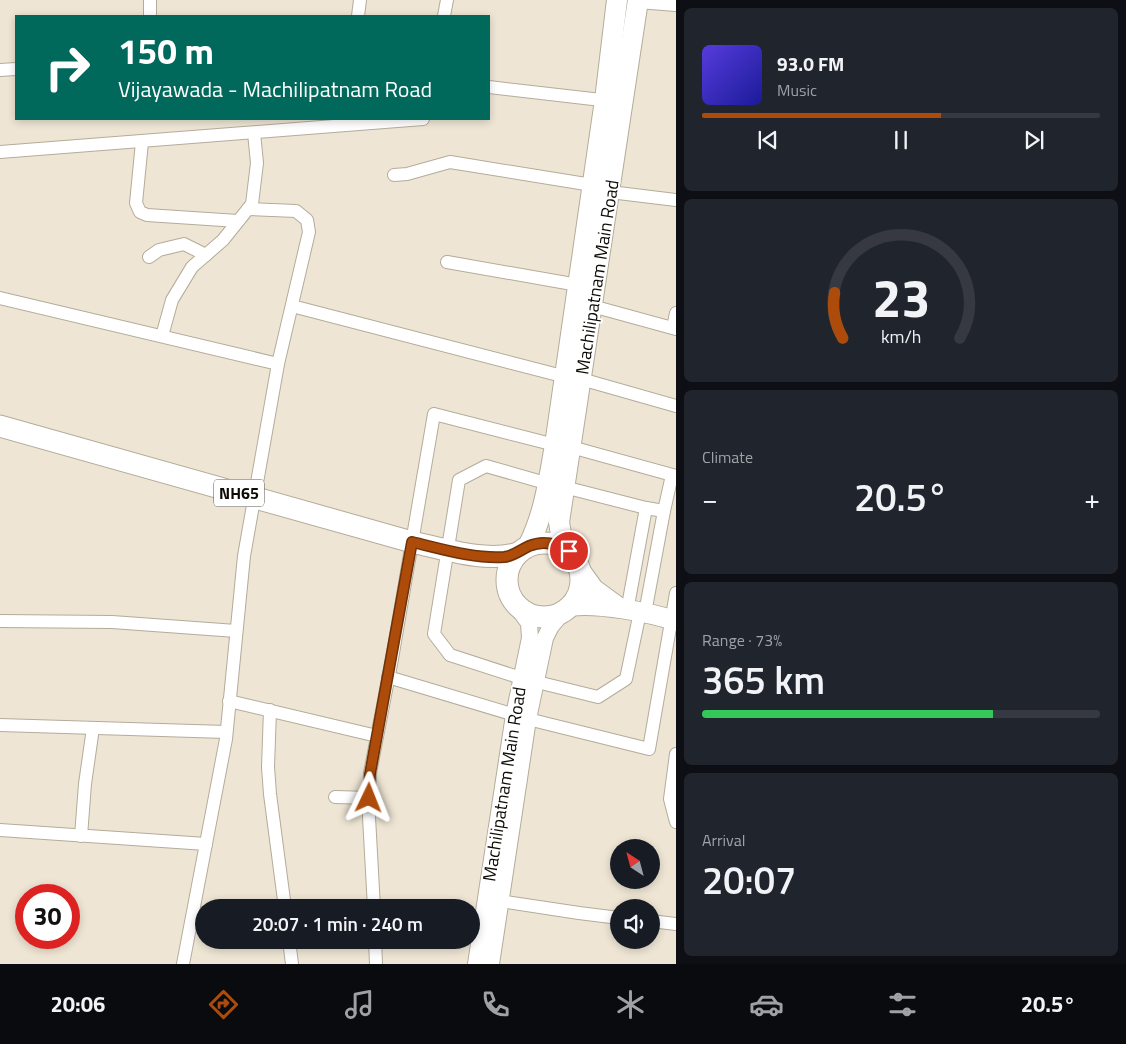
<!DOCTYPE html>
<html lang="en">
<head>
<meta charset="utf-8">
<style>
	body { margin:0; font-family:"Titillium Web",sans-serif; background:#20242c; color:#f1f3f6; height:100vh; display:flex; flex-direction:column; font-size:19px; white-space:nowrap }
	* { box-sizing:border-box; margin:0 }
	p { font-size:16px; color:#9ea1a6 }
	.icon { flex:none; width:28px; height:28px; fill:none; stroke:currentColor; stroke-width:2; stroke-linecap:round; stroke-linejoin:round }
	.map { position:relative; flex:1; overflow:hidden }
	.details { display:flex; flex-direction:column; gap:8px; padding:8px; background:#0d0f14; width:450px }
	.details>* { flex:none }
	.top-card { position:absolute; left:15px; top:15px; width:475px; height:105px; border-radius:0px; box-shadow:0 2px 8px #0003; background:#00695c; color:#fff; overflow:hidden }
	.needle { width:32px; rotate:324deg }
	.fabs { position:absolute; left:610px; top:839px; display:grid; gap:10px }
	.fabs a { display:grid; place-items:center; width:50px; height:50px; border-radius:50%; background:#171b24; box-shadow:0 2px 8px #0003; font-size:25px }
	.speed { position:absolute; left:15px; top:884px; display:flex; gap:10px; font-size:25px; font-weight:700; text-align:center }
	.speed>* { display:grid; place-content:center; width:65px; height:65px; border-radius:50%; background:#171b24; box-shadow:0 2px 8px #0003; line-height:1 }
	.speed .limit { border:8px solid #d22; background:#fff; color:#111 }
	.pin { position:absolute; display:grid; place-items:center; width:42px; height:42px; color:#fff; margin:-21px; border:2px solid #fff; border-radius:50%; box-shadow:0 1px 5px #0007 }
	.me { position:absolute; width:55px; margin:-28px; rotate:2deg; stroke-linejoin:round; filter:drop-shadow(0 0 4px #0008) }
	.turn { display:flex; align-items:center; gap:18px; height:105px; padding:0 20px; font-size:22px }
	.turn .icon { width:65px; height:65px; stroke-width:2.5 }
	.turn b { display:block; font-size:35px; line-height:42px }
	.big { font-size:38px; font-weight:600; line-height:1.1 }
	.details .card { flex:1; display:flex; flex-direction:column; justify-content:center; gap:8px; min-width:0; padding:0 18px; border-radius:8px; background:#20242c }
	.details .dial { align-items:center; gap:0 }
	.dial svg { height:130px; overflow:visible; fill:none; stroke:#363941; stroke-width:7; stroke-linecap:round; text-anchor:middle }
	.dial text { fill:#f1f3f6; stroke:none }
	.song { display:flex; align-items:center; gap:15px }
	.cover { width:60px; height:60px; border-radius:8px; background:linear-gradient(135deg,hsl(250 70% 55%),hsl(240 70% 35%)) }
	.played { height:5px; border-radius:2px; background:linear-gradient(90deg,#ad4c0a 60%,#363941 60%) }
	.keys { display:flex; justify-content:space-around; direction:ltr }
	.heat { display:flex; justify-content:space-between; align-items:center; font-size:28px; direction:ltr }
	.charge { height:8px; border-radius:4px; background:linear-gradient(90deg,#34c759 73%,#363941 0) }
	.trip { position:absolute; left:195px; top:899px; width:285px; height:50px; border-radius:25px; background:#171b24; box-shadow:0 2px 8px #0003; font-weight:600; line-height:50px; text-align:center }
	.tab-bar { display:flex; height:80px; justify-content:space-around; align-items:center; background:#090b0e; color:#9ea1a6 }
	.tab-bar .icon { width:35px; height:35px }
	.tab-bar .on { color:#ad4c0a }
	.tab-bar b { font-size:22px; color:#f1f3f6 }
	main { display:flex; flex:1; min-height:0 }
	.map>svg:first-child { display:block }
</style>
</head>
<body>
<main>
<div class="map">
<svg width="676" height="964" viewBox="0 0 676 964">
	<rect width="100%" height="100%" fill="#eee5d4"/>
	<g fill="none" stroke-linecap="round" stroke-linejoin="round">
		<defs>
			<g id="minor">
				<path d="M638,2L676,5"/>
				<path d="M150,16V0"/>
				<path d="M358,16L360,0"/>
				<path d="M444,16L447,0"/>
				<path d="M0,70L16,69"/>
				<path d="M489,87L610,101"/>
				<path d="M142,142L136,203L140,212L147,215L238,221"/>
				<path d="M0,152L423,119"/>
				<path d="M394,175L407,174L450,162L592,185"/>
				<path d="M610,192L676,200"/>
				<path d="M149,257L159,250L184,244L206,255"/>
				<path d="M447,262L578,285"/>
				<path d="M0,298L278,364L309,232L307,220L296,211L248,209"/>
				<path d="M292,306L566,377"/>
				<path d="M592,306L676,329"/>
				<path d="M673,328L676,313"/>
				<path d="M162,336L172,300L192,267L223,240L252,204L257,163L254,133"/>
				<path d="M581,379L676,406"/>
				<path d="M571,447L676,476"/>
				<path d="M564,487L646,508L664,511L645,613"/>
				<path d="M664,511L672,475"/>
				<path d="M627,611L646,508"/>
				<path d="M0,621L112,622L236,631"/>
				<path d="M388,677L528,719L649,749L676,593"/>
				<path d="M521,678L450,655L434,634L459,480L486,466L549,484"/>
				<path d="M537,682L598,697L626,679L640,612"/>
				<path d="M229,701L377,736"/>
				<path d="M270,710L268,767L270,794L285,908"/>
				<path d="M0,725L226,732"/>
				<path d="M676,754L670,799L676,822"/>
				<path d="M335,797L369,798"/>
				<path d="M0,830L206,844"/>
				<path d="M81,836L85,784L93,728"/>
				<path d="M500,901L579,913L619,918"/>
				<path d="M374,908L369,817L370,773L392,659L434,414L555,445"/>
				<path d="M651,921L676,924"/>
				<path d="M289,940L292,964"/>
				<path d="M375,940L376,964"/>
				<path d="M183,964L226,739L244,556L278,364"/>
			</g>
			<g id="tertiary">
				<path d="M476,964L514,715L530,638L529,623L518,608"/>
				<path d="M491,964L528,719L545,638L551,626L562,613"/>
			</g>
			<g id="secondary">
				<path d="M581,571L594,589L620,608"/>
				<path d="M572,606C600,603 648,612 676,621"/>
			</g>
			<g id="primary">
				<path d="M528,546C544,516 549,479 555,445L605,100L617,0"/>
				<path d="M569,551L561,534L559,522L638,0"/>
			</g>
			<g id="trunk">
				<path d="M0,426L412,542C444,549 487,563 518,553"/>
				<circle cx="544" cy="580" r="37"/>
			</g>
		</defs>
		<use href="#minor" stroke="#b4ac9b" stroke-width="14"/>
		<use href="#tertiary" stroke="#b4ac9b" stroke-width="18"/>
		<use href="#secondary" stroke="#b4ac9b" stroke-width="21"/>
		<use href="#primary" stroke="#b4ac9b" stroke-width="22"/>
		<use href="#trunk" stroke="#b4ac9b" stroke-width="23"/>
		<use href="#minor" stroke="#fff" stroke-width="12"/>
		<use href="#tertiary" stroke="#fff" stroke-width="16"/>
		<use href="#secondary" stroke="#fff" stroke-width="19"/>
		<use href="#primary" stroke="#fff" stroke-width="20"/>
		<use href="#trunk" stroke="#fff" stroke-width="21"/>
	</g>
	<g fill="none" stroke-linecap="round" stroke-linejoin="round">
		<defs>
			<path id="route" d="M369,798L370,774L412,542C442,549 474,559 504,557C514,556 520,550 529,546C543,540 556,543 569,551"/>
		</defs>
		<use href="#route" stroke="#703106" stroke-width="12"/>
		<use href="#route" stroke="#ad4c0a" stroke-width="9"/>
	</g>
	<g text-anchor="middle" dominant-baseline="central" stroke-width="4" stroke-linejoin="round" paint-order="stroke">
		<rect fill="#fff" stroke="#565451" stroke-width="1" x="214" y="479.5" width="50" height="27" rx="4"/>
		<g font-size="16" font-weight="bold" fill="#0e0b06">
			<text x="239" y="493">NH65</text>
		</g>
		<g font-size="18" fill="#0e0b06" stroke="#fff">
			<text transform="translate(597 277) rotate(-81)">Machilipatnam Main Road</text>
			<text transform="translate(504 784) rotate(-81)">Machilipatnam Main Road</text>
		</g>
	</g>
</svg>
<div class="fabs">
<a><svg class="needle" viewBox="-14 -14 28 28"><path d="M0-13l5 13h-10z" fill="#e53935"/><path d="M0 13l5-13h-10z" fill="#9ea1a6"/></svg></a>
<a><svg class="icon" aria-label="sound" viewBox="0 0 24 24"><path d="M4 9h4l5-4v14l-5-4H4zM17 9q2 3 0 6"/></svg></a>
</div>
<div class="speed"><div class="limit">30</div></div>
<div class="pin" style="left:569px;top:551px;background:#d93025"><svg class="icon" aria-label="arrive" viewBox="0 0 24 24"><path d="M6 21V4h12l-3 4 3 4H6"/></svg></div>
<svg class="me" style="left:369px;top:798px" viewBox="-20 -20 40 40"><path d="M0-17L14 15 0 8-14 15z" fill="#ad4c0a" stroke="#fff" stroke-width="4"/></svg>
<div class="trip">20:07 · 1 min · 240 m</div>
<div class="top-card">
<div class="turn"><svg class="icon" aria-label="right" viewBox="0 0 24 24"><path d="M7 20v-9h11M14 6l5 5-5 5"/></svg><div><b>150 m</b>Vijayawada - Machilipatnam Road</div></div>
</div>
</div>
<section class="details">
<div class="card">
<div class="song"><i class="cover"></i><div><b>93.0 FM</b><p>Music</p></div></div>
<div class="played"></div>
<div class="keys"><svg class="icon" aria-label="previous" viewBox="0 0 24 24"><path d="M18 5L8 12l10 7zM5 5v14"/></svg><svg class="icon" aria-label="pause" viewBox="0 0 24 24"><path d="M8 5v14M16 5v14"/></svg><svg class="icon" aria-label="next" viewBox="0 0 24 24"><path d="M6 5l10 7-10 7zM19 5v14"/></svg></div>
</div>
<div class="card dial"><svg viewBox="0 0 100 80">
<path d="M14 69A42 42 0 1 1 86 69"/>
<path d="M14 69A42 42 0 0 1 9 41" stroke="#ad4c0a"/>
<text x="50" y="56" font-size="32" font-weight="700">23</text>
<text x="50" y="72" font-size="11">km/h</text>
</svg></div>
<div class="card"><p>Climate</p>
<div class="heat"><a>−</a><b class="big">20.5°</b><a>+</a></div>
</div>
<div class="card"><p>Range · 73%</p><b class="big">365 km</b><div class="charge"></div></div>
<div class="card"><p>Arrival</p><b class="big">20:07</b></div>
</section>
</main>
<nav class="tab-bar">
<b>20:06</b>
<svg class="icon on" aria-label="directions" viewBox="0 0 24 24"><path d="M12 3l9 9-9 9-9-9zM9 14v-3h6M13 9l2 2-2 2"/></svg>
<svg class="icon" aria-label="music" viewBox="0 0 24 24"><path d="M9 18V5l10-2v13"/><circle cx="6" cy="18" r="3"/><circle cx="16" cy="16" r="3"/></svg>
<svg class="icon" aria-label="phone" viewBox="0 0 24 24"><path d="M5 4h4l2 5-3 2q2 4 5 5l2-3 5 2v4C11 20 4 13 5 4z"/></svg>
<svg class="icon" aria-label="climate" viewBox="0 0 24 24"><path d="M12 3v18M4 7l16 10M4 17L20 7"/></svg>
<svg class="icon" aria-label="car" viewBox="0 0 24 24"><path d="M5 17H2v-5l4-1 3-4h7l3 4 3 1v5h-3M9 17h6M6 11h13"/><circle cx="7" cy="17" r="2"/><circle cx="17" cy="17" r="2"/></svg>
<svg class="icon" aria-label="filters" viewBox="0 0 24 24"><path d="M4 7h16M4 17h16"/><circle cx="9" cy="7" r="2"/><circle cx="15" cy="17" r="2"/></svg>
<b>20.5°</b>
</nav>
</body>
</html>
